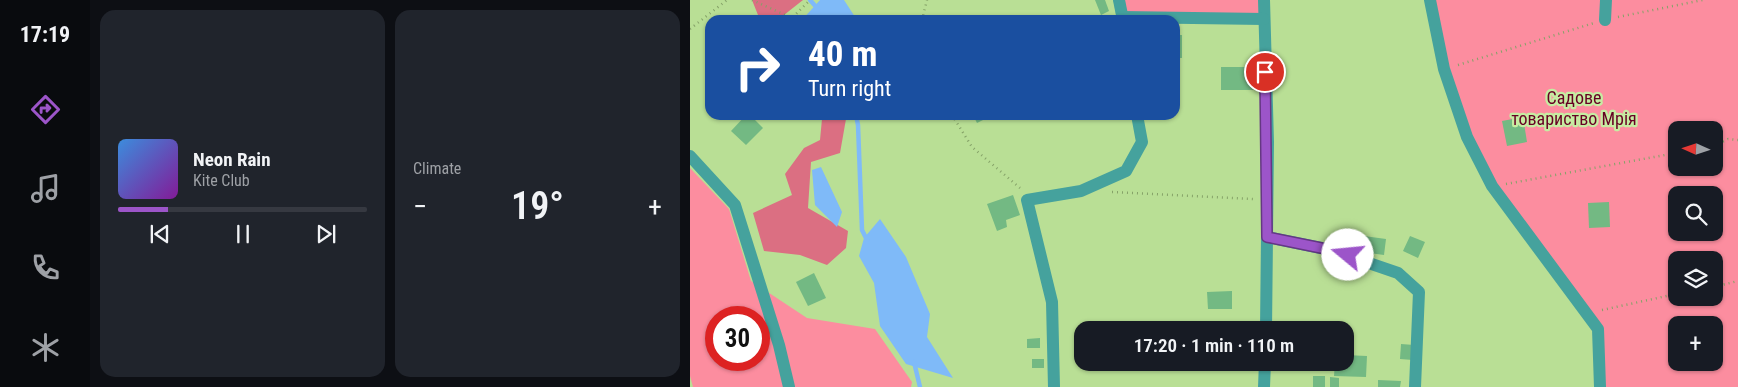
<!DOCTYPE html>
<html lang="en">
<head>
<meta charset="utf-8">
<style>
	body { margin:0; font-family:"Roboto Condensed",sans-serif; background:#20242c; color:#f1f3f6; height:100vh; display:flex; flex-direction:column; font-size:19px; white-space:nowrap }
	* { box-sizing:border-box; margin:0 }
	p { font-size:16px; color:#9ea1a6 }
	.icon { flex:none; width:28px; height:28px; fill:none; stroke:currentColor; stroke-width:2; stroke-linecap:round; stroke-linejoin:round }
	.map { position:relative; flex:1; overflow:hidden }
	.drawer { display:flex; flex-direction:column; gap:10px; padding:10px; background:#0d0f14; width:600px }
	.drawer>* { flex:none }
	.hud { position:absolute; left:15px; top:15px; width:475px; height:105px; border-radius:15px; box-shadow:0 1px 4px #0004; background:#1a4fa0; color:#fff; overflow:hidden }
	.needle { width:32px; rotate:273deg }
	.buttons { position:absolute; left:978px; top:121px; display:grid; gap:10px }
	.buttons a { display:grid; place-items:center; width:55px; height:55px; border-radius:10px; background:#171b24; box-shadow:0 1px 4px #0004; font-size:25px }
	.speed { position:absolute; left:15px; top:306px; display:flex; gap:10px; font-size:25px; font-weight:700; text-align:center }
	.speed>* { display:grid; place-content:center; width:65px; height:65px; border-radius:50%; background:#171b24; box-shadow:0 1px 4px #0004; line-height:1 }
	.speed .limit { border:8px solid #d22; background:#fff; color:#111 }
	.pin { position:absolute; display:grid; place-items:center; width:42px; height:42px; color:#fff; margin:-21px; border:2px solid #fff; border-radius:50%; box-shadow:0 1px 5px #0007 }
	.me { position:absolute; width:55px; margin:-28px; rotate:287deg; stroke-linejoin:round; filter:drop-shadow(0 0 4px #0008) }
	.turn { display:flex; align-items:center; gap:18px; height:105px; padding:0 20px; font-size:22px }
	.turn .icon { width:65px; height:65px; stroke-width:2.5 }
	.turn b { display:block; font-size:35px; line-height:42px }
	.big { font-size:38px; font-weight:600; line-height:1.1 }
	.drawer .tile { flex:1; display:flex; flex-direction:column; justify-content:center; gap:8px; min-width:0; padding:0 18px; border-radius:15px; background:#20242c }
	.song { display:flex; align-items:center; gap:15px }
	.cover { width:60px; height:60px; border-radius:8px; background:linear-gradient(135deg,hsl(210 70% 55%),hsl(290 70% 35%)) }
	.played { height:5px; border-radius:2px; background:linear-gradient(90deg,#9c55c9 20%,#363941 20%) }
	.keys { display:flex; justify-content:space-around; direction:ltr }
	.heat { display:flex; justify-content:space-between; align-items:center; font-size:28px; direction:ltr }
	.drawer .tiles { flex:1; display:grid; gap:10px; grid-template-columns:repeat(2,1fr) }
	.trip { position:absolute; left:384px; top:321px; width:280px; height:50px; border-radius:15px; background:#171b24; box-shadow:0 1px 4px #0004; font-weight:600; line-height:50px; text-align:center }
	main { display:flex; flex:1; min-height:0 }
	.dock { display:flex; flex-direction:column; width:90px; justify-content:space-around; align-items:center; background:#090b0e; color:#9ea1a6 }
	.dock .icon { width:35px; height:35px }
	.dock .active { color:#9c55c9 }
	.dock b { font-size:22px; color:#f1f3f6 }
	.map>svg:first-child { display:block }
</style>
</head>
<body>
<main>
<nav class="dock">
<b>17:19</b>
<svg class="icon active" aria-label="directions" viewBox="0 0 24 24"><path d="M12 3l9 9-9 9-9-9zM9 14v-3h6M13 9l2 2-2 2"/></svg>
<svg class="icon" aria-label="music" viewBox="0 0 24 24"><path d="M9 18V5l10-2v13"/><circle cx="6" cy="18" r="3"/><circle cx="16" cy="16" r="3"/></svg>
<svg class="icon" aria-label="phone" viewBox="0 0 24 24"><path d="M5 4h4l2 5-3 2q2 4 5 5l2-3 5 2v4C11 20 4 13 5 4z"/></svg>
<svg class="icon" aria-label="climate" viewBox="0 0 24 24"><path d="M12 3v18M4 7l16 10M4 17L20 7"/></svg>
</nav>
<section class="drawer">
<div class="tiles">
<div class="tile">
<div class="song"><i class="cover"></i><div><b>Neon Rain</b><p>Kite Club</p></div></div>
<div class="played"></div>
<div class="keys"><svg class="icon" aria-label="previous" viewBox="0 0 24 24"><path d="M18 5L8 12l10 7zM5 5v14"/></svg><svg class="icon" aria-label="pause" viewBox="0 0 24 24"><path d="M8 5v14M16 5v14"/></svg><svg class="icon" aria-label="next" viewBox="0 0 24 24"><path d="M6 5l10 7-10 7zM19 5v14"/></svg></div>
</div>
<div class="tile"><p>Climate</p>
<div class="heat"><a>−</a><b class="big">19°</b><a>+</a></div>
</div>
</div>
</section>
<div class="map">
<svg width="1048" height="387" viewBox="0 0 1048 387">
	<rect width="100%" height="100%" fill="#b9df95"/>
	<g fill="#fc8d9f" fill-rule="evenodd">
		<path d="M429,0H574V19L432,17Z"/>
		<path d="M740,0H1048V387H910L908,329L802,186L754,69ZM986,130H1024V168H986ZM986,195H1024V232H986ZM986,260H1024V298H986ZM986,325H1024V362H986Z"/>
		<path d="M0,168L39,209L61,281L117,318L185,329L222,382L221,387H3L0,376ZM26,318H69V360H26Z"/>
	</g>
	<g fill="#db6f82">
		<path d="M62,0H113L94,15L96,20H70Z"/>
		<path d="M128,115H155L156,119L150,153L121,162L118,208L158,231L156,248L137,265L110,255L74,251L63,213L102,195L95,174L114,148L130,140L132,119Z"/>
	</g>
	<g fill="#7fbaf8">
		<path d="M130,0H154L167,20H112Z"/>
		<path d="M131,167L152,212L147,227L125,205L122,170Z"/>
		<path d="M190,219L216,257L240,314L237,337L263,378L216,364L190,326L184,283L169,256L174,238Z"/>
	</g>
	<g fill="none" stroke-linecap="round" stroke-linejoin="round">
		<g stroke="#7fbaf8" stroke-width="4.5">
			<path d="M120,0L128,9"/>
			<path d="M166,115L168,125L172,230L177,240"/>
			<path d="M224,362L230,387"/>
		</g>
	</g>
	<g fill="#73b983">
		<path d="M405,0H415L419,11L411,15Z"/>
		<rect x="485" y="35" width="7" height="23"/>
		<rect x="531" y="67" width="33" height="23"/>
		<path d="M56,115H60L73,128L56,145L41,131Z"/>
		<path d="M283,115H303L287,123Z"/>
		<path d="M833,117L837,142L817,146L812,121Z"/>
		<path d="M323,195L330,215L316,220L317,227L307,231L297,204Z"/>
		<path d="M919,202L920,227L899,228L898,203Z"/>
		<path d="M674,236L696,239L694,255L672,252Z"/>
		<path d="M720,236L735,242L728,258L713,251Z"/>
		<path d="M124,273L136,298L118,306L106,282Z"/>
		<path d="M542,291V309H518L517,292Z"/>
		<path d="M350,338V348H337V339Z"/>
		<path d="M711,344L724,345L723,360L710,359Z"/>
		<path d="M655,355L677,356L676,377L644,376L645,362H655Z"/>
		<rect x="342" y="359" width="12" height="9"/>
		<rect x="623" y="376" width="12" height="11"/>
		<path d="M640,377L649,378V387H640Z"/>
		<path d="M688,380L711,381L710,387H688Z"/>
	</g>
	<g fill="none" stroke-linecap="round" stroke-linejoin="round">
		<g stroke="#85a268" stroke-width="2.5" stroke-dasharray="1 4" stroke-linecap="butt">
			<path d="M62,0L102,18L120,0"/>
			<path d="M928,17L1013,0"/>
			<path d="M232,20L237,0"/>
			<path d="M0,29L37,0"/>
			<path d="M768,65L904,23"/>
			<path d="M262,115L282,147L330,188"/>
			<path d="M1024,146L1038,139L1048,140"/>
			<path d="M816,184L986,153"/>
			<path d="M422,192L564,199"/>
			<path d="M1024,287L1048,281"/>
			<path d="M912,310L986,294"/>
		</g>
		<g stroke="#45a29d" stroke-width="12">
			<path d="M429,0L433,20"/>
			<path d="M574,0L578,142L576,330"/>
			<path d="M740,0L754,69L777,137L802,186L908,329L910,387"/>
			<path d="M432,17L574,19"/>
			<path d="M915,20L916,0"/>
			<path d="M0,156L45,205L89,345L99,387"/>
			<path d="M577,237L641,250L708,273L729,292L725,387"/>
			<path d="M364,387L362,302L337,200L391,191L436,171L452,142L447,115"/>
			<path d="M574,387L575,362"/>
		</g>
	</g>
	<g fill="none" stroke-linecap="round" stroke-linejoin="round">
		<defs>
			<path id="route" d="M575,72L577,237L641,250L658,255"/>
		</defs>
		<use href="#route" stroke="#653783" stroke-width="12"/>
		<use href="#route" stroke="#9c55c9" stroke-width="9"/>
	</g>
	<g text-anchor="middle" dominant-baseline="central" stroke-width="4.5" stroke-linejoin="round" paint-order="stroke">
		<g font-size="18" fill="#660024" stroke="#c6eda2">
			<text x="884" y="97">Садове<tspan x="884" dy="21">товариство Мрія</tspan></text>
		</g>
	</g>
</svg>
<div class="buttons">
<a><svg class="needle" viewBox="-14 -14 28 28"><path d="M0-13l5 13h-10z" fill="#e53935"/><path d="M0 13l5-13h-10z" fill="#9ea1a6"/></svg></a>
<a><svg class="icon" aria-label="search" viewBox="0 0 24 24"><circle cx="10" cy="10" r="6"/><path d="M15 15l6 6"/></svg></a>
<a><svg class="icon" aria-label="layers" viewBox="0 0 24 24"><path d="M12 4l9 5-9 5-9-5zM3 14l9 5 9-5"/></svg></a>
<a>+</a>
</div>
<div class="speed"><div class="limit">30</div></div>
<div class="pin" style="left:575px;top:72px;background:#d93025"><svg class="icon" aria-label="arrive" viewBox="0 0 24 24"><path d="M6 21V4h12l-3 4 3 4H6"/></svg></div>
<svg class="me" style="left:658px;top:255px" viewBox="-20 -20 40 40"><circle r="19" fill="#fff"/><path d="M0-13L10 11 0 6-10 11z" fill="#9c55c9"/></svg>
<div class="trip">17:20 · 1 min · 110 m</div>
<div class="hud">
<div class="turn"><svg class="icon" aria-label="right" viewBox="0 0 24 24"><path d="M7 20v-9h11M14 6l5 5-5 5"/></svg><div><b>40 m</b>Turn right</div></div>
</div>
</div>
</main>
</body>
</html>
